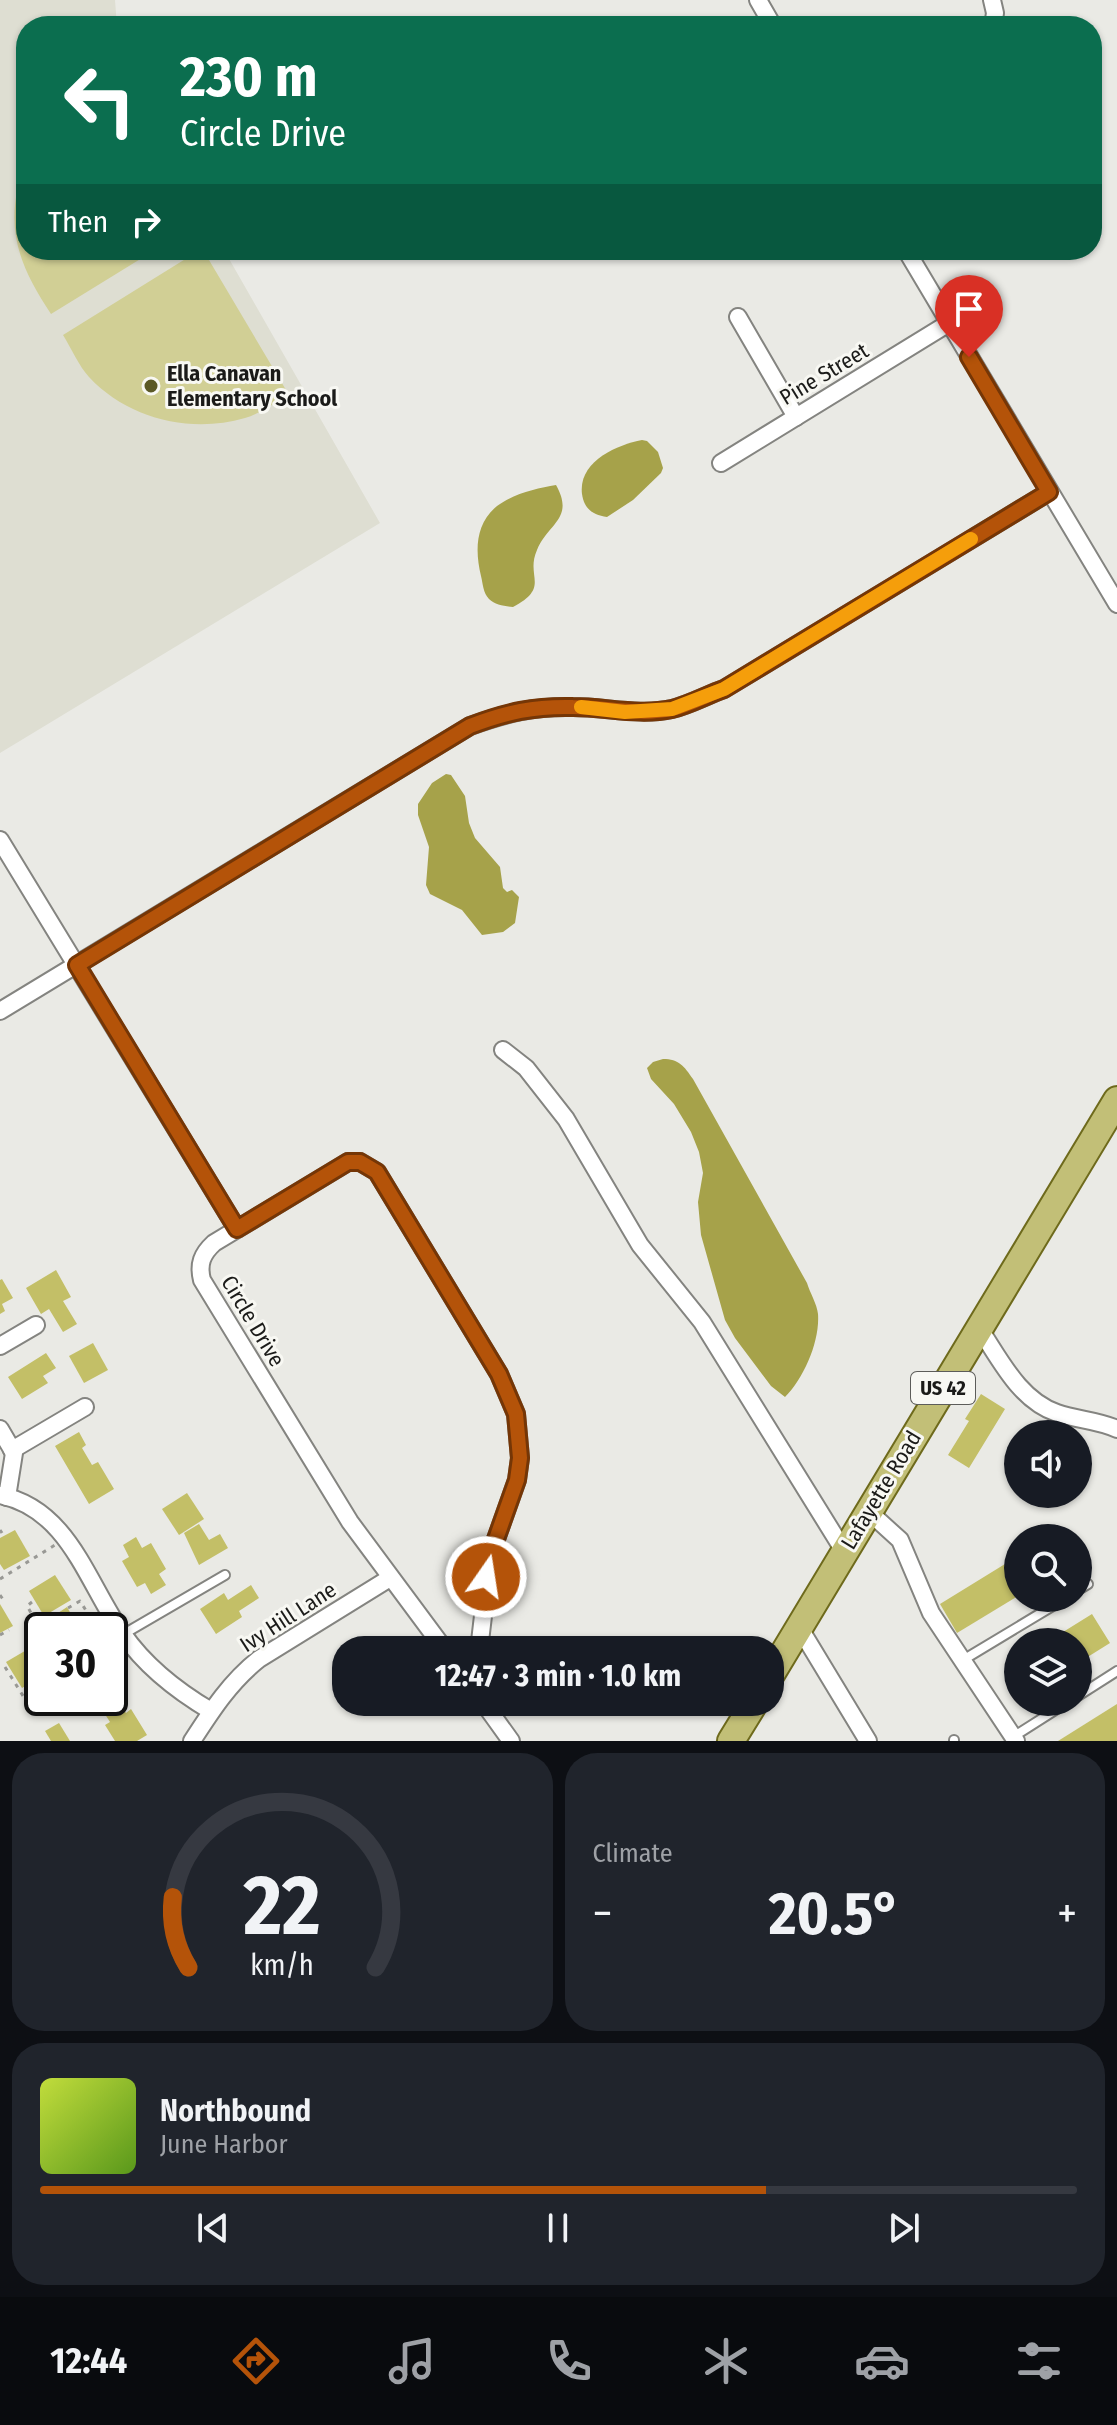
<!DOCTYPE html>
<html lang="en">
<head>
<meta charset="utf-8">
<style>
	body { margin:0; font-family:"Fira Sans Condensed",sans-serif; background:#20242c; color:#f1f3f6; height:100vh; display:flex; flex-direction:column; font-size:30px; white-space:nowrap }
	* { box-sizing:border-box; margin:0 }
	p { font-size:26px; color:#9ea1a6 }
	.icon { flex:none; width:44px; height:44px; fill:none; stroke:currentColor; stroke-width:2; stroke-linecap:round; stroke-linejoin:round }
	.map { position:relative; height:1741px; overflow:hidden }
	.sheet { display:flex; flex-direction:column; gap:12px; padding:12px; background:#0d0f14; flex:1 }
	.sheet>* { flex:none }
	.banner { position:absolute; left:16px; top:16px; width:1086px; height:244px; border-radius:32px; box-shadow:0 2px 6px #0004; background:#0b6e4f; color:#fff; overflow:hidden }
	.tools { position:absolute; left:1004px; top:1420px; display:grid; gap:16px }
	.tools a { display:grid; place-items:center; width:88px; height:88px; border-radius:50%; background:#171b24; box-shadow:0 2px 6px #0004; font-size:40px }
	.speed { position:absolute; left:24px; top:1612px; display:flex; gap:16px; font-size:40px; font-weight:700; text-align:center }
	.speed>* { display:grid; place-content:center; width:104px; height:104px; border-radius:50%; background:#171b24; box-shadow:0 2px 6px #0004; line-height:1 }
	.speed .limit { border:4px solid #111; border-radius:12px; background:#fff; color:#111 }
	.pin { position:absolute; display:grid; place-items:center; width:68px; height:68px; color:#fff; margin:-82px -34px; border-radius:50% 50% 50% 0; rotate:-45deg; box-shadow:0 0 8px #0007 }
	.pin .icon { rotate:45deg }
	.me { position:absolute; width:88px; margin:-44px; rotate:13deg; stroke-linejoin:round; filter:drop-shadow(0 0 6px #0008) }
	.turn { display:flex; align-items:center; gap:28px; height:168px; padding:0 32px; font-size:36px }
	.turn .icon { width:104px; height:104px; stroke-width:2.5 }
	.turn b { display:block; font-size:56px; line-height:68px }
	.then { display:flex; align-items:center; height:76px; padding:0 32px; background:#0003; gap:16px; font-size:30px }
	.big { font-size:60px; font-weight:700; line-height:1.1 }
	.sheet .widget { flex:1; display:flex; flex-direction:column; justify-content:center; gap:12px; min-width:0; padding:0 28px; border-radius:32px; background:#20242c }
	.sheet .dial { align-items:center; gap:0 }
	.dial svg { height:208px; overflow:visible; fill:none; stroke:#363941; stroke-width:7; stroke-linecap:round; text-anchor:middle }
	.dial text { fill:#f1f3f6; stroke:none }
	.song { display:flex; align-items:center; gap:24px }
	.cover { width:96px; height:96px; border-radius:12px; background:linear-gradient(135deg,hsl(70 70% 55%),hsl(90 70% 35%)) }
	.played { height:8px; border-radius:4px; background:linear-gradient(90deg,#b45309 70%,#363941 70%) }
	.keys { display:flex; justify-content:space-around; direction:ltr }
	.heat { display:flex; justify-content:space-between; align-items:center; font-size:44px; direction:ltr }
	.sheet .tiles { flex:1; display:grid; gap:12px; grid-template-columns:1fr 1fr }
	.widget:last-child { grid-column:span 2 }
	.trip { position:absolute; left:332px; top:1636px; width:452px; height:80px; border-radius:32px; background:#171b24; box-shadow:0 2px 6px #0004; font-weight:700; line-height:80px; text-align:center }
	.menu { display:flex; height:128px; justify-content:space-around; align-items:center; background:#090b0e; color:#9ea1a6 }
	.menu .icon { width:56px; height:56px }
	.menu .on { color:#b45309 }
	.menu b { font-size:36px; color:#f1f3f6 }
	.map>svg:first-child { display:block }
</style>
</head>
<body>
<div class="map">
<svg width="1117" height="1741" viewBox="0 0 1117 1741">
	<rect width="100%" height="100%" fill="#eaeae5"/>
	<path fill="#deded2" d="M0,0H115L117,26H26V250H224L380,523L0,753Z"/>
	<g fill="#d1cf95">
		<path d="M26,158V250H155L51,314C14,258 4,222 26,158Z"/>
		<path d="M187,258L209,260L289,395C275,402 260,414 245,418C191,434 128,419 89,377C79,366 71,348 63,335Z"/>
	</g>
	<g fill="#a6a24a">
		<path d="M642,440L647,441L658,452L663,468L661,473L633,500L607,517C593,515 584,509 582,494C578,462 616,445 642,440Z"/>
		<path d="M556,485C575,519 548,523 537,550C525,577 551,587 513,607C504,606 495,605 489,599C483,593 483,584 481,576C475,551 475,524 497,506C513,494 537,488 556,485Z"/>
		<path d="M446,774L451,775L465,796L469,823L475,838L500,867L503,888L507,892L512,890L519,897L515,923L503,932L482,935L462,910L430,894L426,885L429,847L418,815V804L432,783Z"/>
		<path d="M663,1059C679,1059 684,1066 693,1079L807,1283C810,1293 817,1304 818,1314C820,1341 804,1378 785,1397L771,1386L735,1338L725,1320L701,1235L698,1202L703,1173L699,1152L691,1132L674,1104L651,1079L647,1068L653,1062Z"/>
	</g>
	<g fill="#c3bf67">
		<path d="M56,1270L71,1297L63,1301L77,1324L63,1332L49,1309L41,1314L26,1288Z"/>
		<path d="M2,1279L13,1298L2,1304L5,1311L0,1314V1280Z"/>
		<path d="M93,1343L108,1370L84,1383L69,1356Z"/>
		<path d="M46,1353L56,1368L43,1376L48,1383L22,1399L8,1377Z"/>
		<path d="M981,1394L1005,1409L969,1468L948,1455L969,1421L965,1419Z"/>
		<path d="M79,1432L86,1445L82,1448L92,1465L98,1462L114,1489L89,1504L55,1446Z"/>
		<path d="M187,1493L204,1519L179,1535L162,1509Z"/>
		<path d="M199,1524L209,1540L220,1534L228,1548L199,1565L184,1533Z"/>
		<path d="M15,1530L30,1556L4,1570L0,1564V1538Z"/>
		<path d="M136,1537L142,1548L151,1543L166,1569L159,1574L166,1585L151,1594L145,1583L137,1587L122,1561L129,1557L123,1545Z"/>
		<path d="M1018,1556V1596L957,1633L940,1604Z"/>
		<path d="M55,1575L71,1600L44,1616L29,1591Z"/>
		<path d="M251,1585L259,1598L239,1611L242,1617L216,1634L200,1609L224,1593L228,1600Z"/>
		<path d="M0,1604L13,1626L0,1633Z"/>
		<path d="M67,1607L75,1621L78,1619L85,1630H60L52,1617Z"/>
		<path d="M1092,1614L1110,1643L1078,1663V1642H1047Z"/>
		<path d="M35,1645L42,1656V1676L22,1688L6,1662Z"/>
		<path d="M110,1679L118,1693L115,1695L126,1713L131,1709L147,1735L137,1741H115L105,1725L110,1722L99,1705L89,1711L81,1698H110Z"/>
		<path d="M1117,1704V1741H1058Z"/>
		<path d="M59,1723L70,1741H51L45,1731Z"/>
	</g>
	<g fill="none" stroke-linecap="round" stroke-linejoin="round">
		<defs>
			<g id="service">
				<path d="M1078,1590L1088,1584"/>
				<path d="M110,1642L225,1575"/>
				<path d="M963,1660L1066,1598"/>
				<path d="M1078,1696L1117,1671"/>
				<path d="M1013,1737L1068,1702"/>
				<path d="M954,1740V1741"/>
			</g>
			<g id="minor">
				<path d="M758,0L773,26"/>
				<path d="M992,0L995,13L993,26"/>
				<path d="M906,250L1117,604"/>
				<path d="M738,317L796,417"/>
				<path d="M721,463L949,323"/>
				<path d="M0,840L237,1229"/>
				<path d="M0,1011L470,726C507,713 534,706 573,707C606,707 639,716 672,709C689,705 707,695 724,689L1049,492"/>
				<path d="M503,1050L526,1068L566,1119L640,1245L702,1322L844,1551"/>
				<path d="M979,1328C1000,1359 1019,1400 1057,1413C1077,1420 1097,1420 1117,1429"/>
				<path d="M0,1346L36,1325"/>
				<path d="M0,1429L14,1453L7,1497"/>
				<path d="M12,1450L85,1407"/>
				<path d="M0,1495C69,1509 87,1583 123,1634C146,1667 177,1691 211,1711"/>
				<path d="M868,1511L900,1540L931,1613L1016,1741"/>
				<path d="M799,1627L868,1741"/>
				<path d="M445,1650L350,1522L202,1280C198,1264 202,1254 214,1243L348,1162H360L377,1172L499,1374L516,1414L520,1458L517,1480L490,1556L479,1650"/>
				<path d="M483,1702L511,1741"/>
				<path d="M192,1741C212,1710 230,1682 259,1659L390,1578"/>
			</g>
			<g id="primary">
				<path d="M770,1676L1117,1100"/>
				<path d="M731,1741L755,1702"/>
			</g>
		</defs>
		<use href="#service" stroke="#848480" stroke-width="12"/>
		<use href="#minor" stroke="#848480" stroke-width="20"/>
		<use href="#primary" stroke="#6e6a1c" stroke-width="30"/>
		<g stroke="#999995" stroke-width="3" stroke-dasharray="4 6" stroke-linecap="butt">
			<path d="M0,1530L2,1533"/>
			<path d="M0,1579L55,1545"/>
			<path d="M0,1595L5,1602"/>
			<path d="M32,1602L27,1606L38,1625"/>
			<path d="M68,1608L80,1601L97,1628L93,1630"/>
			<path d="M42,1630L38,1625L51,1617"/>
			<path d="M0,1635L9,1630"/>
			<path d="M30,1645L28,1642L36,1637L42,1647"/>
			<path d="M5,1667L35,1715L57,1698"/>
		</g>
		<use href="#service" stroke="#fff" stroke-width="8"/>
		<use href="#minor" stroke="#fff" stroke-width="16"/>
		<use href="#primary" stroke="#c2bf77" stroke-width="26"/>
	</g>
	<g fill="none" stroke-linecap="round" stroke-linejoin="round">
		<defs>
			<path id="route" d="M486,1577L490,1556L517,1480L520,1458L516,1414L499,1374L377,1172L360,1162H348L237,1229L77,965L470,726C507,712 534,706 573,707C606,707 639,716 672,709C689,705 707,695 724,689L1049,492L969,357"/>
		</defs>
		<use href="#route" stroke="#753606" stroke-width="20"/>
		<use href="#route" stroke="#b45309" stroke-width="14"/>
		<path stroke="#f59e0b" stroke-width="14" d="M581,707L625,712L672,709L724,689L971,539"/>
	</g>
	<circle fill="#5b5926" stroke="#f8f8f3" stroke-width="3" cx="151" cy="386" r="8"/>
	<g text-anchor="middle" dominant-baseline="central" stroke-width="6" stroke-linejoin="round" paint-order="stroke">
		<rect fill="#f8f8f3" stroke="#5d5d5a" stroke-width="2" x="911" y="1372" width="64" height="32" rx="6"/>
		<g font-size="20" font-weight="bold" fill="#1b1b19">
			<text x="943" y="1388">US 42</text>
		</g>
		<g font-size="22" font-weight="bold" fill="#1b1b19" stroke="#f8f8f3" text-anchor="start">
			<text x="167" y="373">Ella Canavan<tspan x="167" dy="25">Elementary School</tspan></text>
		</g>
		<g font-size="22" fill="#1b1b19" stroke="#f8f8f3">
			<text transform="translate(824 374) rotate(-31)">Pine Street</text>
			<text transform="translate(253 1321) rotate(59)">Circle Drive</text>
			<text transform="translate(881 1490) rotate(-59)">Lafayette Road</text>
			<text transform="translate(288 1617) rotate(-33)">Ivy Hill Lane</text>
		</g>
	</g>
</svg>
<div class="tools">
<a><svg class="icon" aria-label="sound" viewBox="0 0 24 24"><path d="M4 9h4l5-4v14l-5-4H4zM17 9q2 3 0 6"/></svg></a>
<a><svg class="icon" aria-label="search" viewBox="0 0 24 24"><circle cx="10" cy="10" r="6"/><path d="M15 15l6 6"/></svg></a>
<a><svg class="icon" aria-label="layers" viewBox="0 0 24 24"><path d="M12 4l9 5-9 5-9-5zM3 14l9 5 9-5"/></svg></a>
</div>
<div class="speed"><div class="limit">30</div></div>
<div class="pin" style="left:969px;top:357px;background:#d93025"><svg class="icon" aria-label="arrive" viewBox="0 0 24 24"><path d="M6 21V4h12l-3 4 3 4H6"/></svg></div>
<svg class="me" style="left:486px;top:1577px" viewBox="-20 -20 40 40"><circle r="17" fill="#b45309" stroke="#fff" stroke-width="3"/><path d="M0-11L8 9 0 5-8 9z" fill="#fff"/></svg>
<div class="trip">12:47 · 3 min · 1.0 km</div>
<div class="banner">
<div class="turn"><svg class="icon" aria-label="left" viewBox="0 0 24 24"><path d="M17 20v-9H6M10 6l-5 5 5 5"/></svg><div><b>230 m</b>Circle Drive</div></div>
<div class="then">Then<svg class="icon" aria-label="right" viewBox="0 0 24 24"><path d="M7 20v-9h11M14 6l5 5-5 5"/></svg></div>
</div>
</div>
<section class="sheet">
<div class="tiles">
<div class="widget dial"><svg viewBox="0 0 100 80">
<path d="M14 69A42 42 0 1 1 86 69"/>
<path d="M14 69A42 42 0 0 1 8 42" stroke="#b45309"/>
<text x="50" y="56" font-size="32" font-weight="700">22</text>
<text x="50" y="72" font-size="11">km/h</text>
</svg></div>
<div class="widget"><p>Climate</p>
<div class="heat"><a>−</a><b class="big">20.5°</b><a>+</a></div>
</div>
<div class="widget">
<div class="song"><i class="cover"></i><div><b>Northbound</b><p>June Harbor</p></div></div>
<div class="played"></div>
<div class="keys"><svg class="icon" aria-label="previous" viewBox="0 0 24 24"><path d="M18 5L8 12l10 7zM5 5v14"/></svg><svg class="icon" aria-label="pause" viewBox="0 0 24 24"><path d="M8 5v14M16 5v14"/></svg><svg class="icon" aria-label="next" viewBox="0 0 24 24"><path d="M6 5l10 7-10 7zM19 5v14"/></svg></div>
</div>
</div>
</section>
<nav class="menu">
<b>12:44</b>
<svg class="icon on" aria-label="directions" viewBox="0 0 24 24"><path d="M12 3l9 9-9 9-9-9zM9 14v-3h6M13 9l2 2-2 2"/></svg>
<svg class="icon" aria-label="music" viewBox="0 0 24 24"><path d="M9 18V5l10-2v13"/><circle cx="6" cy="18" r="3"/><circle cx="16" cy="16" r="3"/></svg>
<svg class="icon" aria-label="phone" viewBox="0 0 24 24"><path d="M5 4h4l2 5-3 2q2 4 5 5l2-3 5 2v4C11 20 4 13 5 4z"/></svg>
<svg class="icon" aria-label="climate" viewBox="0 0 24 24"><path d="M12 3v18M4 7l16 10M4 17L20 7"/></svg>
<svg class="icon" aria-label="car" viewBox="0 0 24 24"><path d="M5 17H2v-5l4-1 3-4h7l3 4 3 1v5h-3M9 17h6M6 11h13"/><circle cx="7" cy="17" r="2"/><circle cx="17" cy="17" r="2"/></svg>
<svg class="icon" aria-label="filters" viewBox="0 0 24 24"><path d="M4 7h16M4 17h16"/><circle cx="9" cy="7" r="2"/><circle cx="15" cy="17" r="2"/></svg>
</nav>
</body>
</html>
